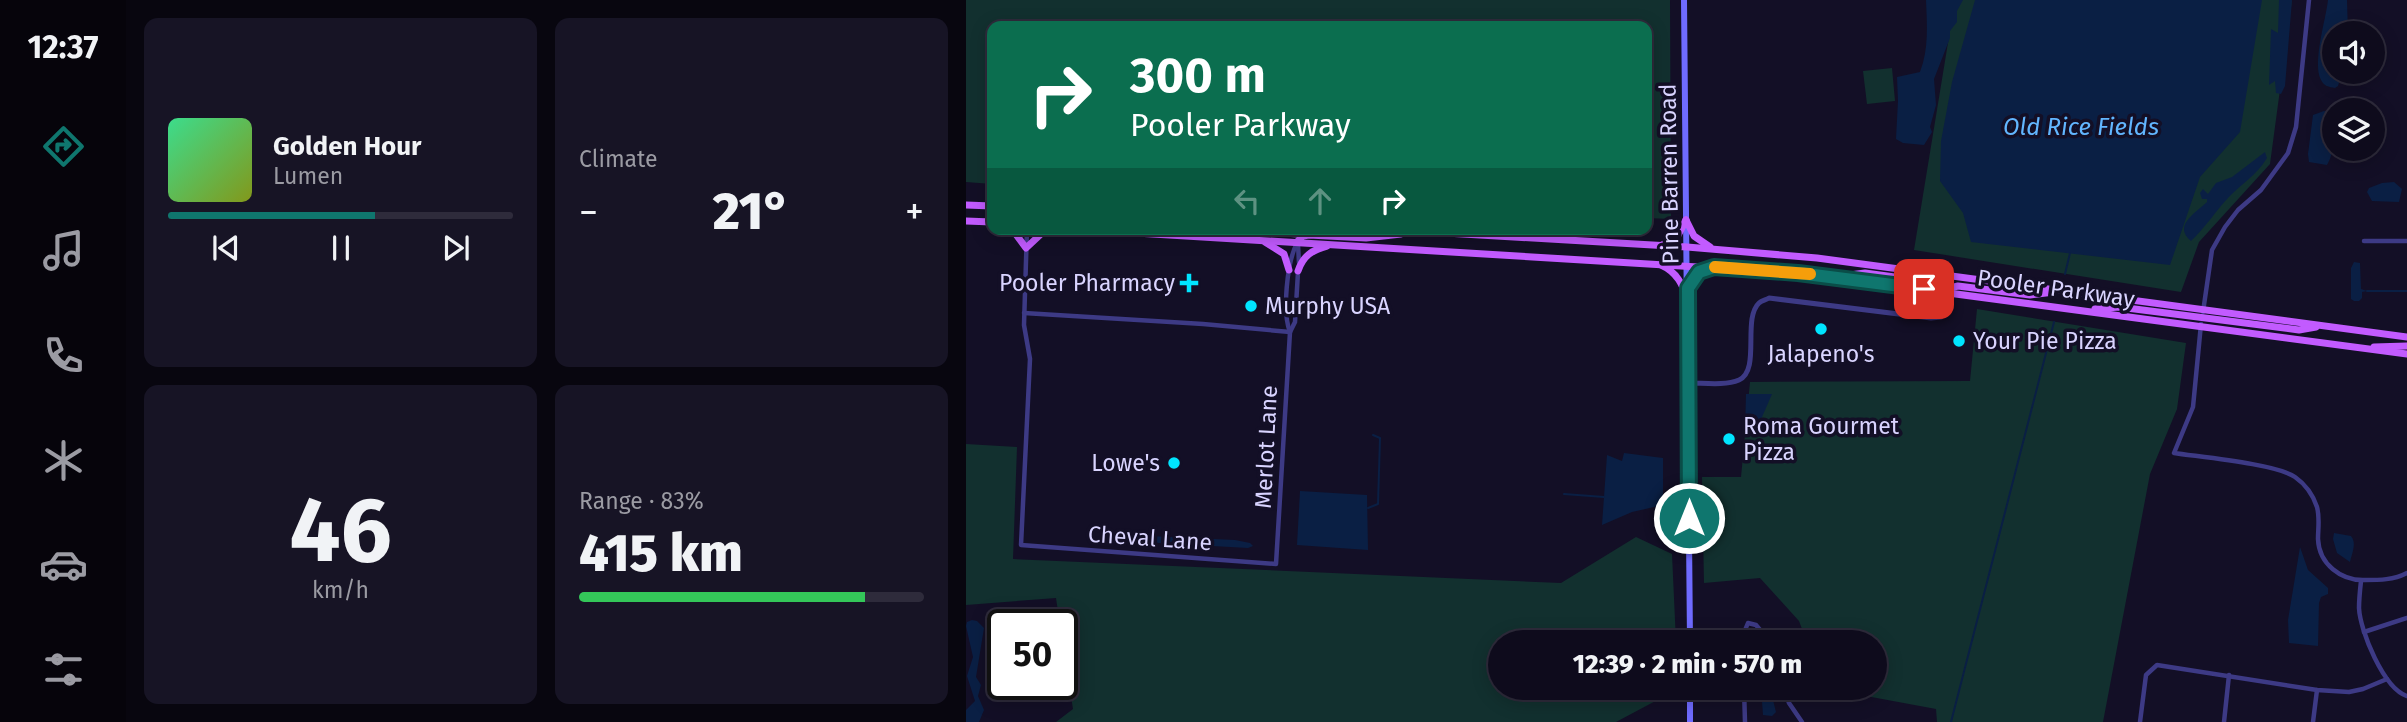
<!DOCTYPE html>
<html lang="en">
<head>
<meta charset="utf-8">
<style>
	body { margin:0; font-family:"Fira Sans",sans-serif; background:#171425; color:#f1f3f6; height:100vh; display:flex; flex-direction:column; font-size:26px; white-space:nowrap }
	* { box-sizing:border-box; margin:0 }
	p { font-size:23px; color:#9b9ba3 }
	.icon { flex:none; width:38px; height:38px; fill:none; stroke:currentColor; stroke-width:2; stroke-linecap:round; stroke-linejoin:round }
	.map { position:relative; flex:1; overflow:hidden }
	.side { display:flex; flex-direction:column; gap:18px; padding:18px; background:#08060f; width:840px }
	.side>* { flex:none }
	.top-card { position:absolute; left:21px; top:21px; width:665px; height:214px; border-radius:14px; box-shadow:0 4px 18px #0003,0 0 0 2px #2e2b3b; background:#0b6e4f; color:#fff; overflow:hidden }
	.tools { position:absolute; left:1356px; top:21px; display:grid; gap:14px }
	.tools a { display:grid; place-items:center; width:63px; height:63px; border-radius:50%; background:#0e0b1c; box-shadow:0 4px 18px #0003,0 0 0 2px #2e2b3b; font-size:35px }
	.speed { position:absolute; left:21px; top:609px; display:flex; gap:14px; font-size:35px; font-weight:700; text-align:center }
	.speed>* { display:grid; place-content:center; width:91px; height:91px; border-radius:50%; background:#0e0b1c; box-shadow:0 4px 18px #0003,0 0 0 2px #2e2b3b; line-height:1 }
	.speed .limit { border:4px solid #111; border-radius:10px; background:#fff; color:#111 }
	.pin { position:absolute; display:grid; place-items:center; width:60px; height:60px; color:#fff; margin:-30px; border-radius:14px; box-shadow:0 4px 10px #0006 }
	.me { position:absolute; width:77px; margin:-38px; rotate:0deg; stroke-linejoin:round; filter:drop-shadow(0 0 5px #0008) }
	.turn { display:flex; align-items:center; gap:24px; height:147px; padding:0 28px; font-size:32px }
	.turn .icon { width:91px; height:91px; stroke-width:2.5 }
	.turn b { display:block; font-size:49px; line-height:60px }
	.lanes { display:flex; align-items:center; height:66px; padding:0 28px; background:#0003; justify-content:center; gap:35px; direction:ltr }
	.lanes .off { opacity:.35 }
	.big { font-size:52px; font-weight:800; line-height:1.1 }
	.side .widget { flex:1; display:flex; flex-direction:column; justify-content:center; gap:10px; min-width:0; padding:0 24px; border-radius:14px; background:#171425 }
	.side .dial { align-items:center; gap:0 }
	.dial b { font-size:91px; line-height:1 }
	.song { display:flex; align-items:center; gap:21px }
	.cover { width:84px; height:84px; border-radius:10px; background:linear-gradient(135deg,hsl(150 70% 55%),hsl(70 70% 35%)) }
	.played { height:7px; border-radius:4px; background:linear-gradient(90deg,#0f766e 60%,#2e2b3b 60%) }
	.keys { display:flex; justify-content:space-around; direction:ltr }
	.heat { display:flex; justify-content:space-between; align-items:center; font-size:38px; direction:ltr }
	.charge { height:10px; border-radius:5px; background:linear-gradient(90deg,#34c759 83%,#2e2b3b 0) }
	.side .tiles { flex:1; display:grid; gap:18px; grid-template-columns:repeat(2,1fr) }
	.trip { position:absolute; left:522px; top:630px; width:399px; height:70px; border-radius:35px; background:#0e0b1c; box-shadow:0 4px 18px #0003,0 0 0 2px #2e2b3b; font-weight:800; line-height:70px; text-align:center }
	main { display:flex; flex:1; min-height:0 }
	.tabs { display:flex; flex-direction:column; width:126px; justify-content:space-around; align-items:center; background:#06040b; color:#9b9ba3 }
	.tabs .icon { width:49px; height:49px }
	.tabs .selected { color:#0f766e }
	.tabs b { font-size:32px; color:#f1f3f6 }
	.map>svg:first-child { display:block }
</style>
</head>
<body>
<main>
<nav class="tabs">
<b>12:37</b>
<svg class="icon selected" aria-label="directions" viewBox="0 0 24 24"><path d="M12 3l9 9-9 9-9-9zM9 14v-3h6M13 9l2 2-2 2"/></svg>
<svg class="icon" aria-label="music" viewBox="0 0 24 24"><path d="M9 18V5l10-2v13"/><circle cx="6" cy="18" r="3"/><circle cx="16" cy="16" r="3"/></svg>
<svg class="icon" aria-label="phone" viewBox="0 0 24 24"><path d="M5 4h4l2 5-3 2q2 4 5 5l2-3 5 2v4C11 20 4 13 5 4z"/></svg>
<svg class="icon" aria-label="climate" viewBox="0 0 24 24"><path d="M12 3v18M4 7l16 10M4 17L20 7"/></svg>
<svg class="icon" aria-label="car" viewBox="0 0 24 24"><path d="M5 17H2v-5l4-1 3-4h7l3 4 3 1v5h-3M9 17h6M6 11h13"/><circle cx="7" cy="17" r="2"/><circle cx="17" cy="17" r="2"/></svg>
<svg class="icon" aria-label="filters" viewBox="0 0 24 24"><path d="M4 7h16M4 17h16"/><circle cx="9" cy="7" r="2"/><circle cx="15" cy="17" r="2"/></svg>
</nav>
<section class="side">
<div class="tiles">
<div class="widget">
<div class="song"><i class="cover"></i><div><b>Golden Hour</b><p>Lumen</p></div></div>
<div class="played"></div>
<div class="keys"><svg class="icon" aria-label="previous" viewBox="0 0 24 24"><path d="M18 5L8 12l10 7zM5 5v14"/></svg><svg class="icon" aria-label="pause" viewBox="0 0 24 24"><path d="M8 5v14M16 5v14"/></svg><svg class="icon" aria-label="next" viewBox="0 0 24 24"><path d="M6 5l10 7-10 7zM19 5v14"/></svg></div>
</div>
<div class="widget"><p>Climate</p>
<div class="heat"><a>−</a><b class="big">21°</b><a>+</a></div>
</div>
<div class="widget dial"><b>46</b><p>km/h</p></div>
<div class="widget"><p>Range · 83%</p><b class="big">415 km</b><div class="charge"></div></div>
</div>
</section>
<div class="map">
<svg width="1441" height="722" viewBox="0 0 1441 722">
	<rect width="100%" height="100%" fill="#130f26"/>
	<g fill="#12302f">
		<path d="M0,0H704L705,219L681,218V26H26V184L0,182Z"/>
		<path d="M989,0H1326L1304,164L1233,242L1215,292L948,250Z"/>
		<path d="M926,68L929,101L901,104L897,71Z"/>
		<path d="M1011,309L1220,343L1211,409L1184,474L1137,722H971L970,709L857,688H908V642H841L833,621L794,578L738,583L736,477H775L784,382L1004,381Z"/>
		<path d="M0,444L51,447L47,559L595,583L670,537L706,554L710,642H534V688L712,689L650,722H90L107,709L96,640V625H94L90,598L0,605Z"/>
	</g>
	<g fill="#0a1f44">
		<path d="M960,0H997L991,11V22L984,31V38L968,79L970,105L964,127L966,132L958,145L937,143L930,139L932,101L931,77L954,72C963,49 961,25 960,0Z"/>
		<path d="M1009,0H1296L1274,132L1234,177L1204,265L1005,242L997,213L974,181L975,141L986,82Z"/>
		<path d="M1313,0H1326L1319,86L1315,94L1310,93L1309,81L1303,85L1305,29L1312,33Z"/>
		<path d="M1362,0H1381L1382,33H1368V72H1376L1372,86L1369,88C1363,87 1358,86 1355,80C1346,63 1360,19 1362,0Z"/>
		<path d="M1358,111L1368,114C1368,131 1370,150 1361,165L1343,162L1342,154L1347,115Z"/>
		<path d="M1299,152L1301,158C1291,175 1275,184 1262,198C1249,212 1239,228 1225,241C1207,226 1228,214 1241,202V199H1236L1234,193L1237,189L1242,194L1250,183L1266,177Z"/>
		<path d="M1428,182L1436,189L1433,202L1406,201L1401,192L1403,188L1416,183Z"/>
		<path d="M1388,262L1394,263L1395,289L1401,291L1396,292V298L1393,301H1388L1385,299V268Z"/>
		<path d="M780,394H806L793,424L779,431Z"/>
		<path d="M658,453L697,458V505L666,512L636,525L641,455L656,461Z"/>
		<path d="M334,491L401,495L402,550L331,545Z"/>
		<path d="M1368,533L1385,536C1391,543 1386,553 1384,562L1371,553L1367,539Z"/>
		<path d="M141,534L269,540L284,543L287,546L282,548L140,540L138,536Z"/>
		<path d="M1334,547L1342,570L1362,588V594L1355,597L1353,603L1352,646L1323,643L1322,620Z"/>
		<path d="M6,620L11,621L18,628L10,677L15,685L12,696L18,710L13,722H0V710L9,701L1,676L7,657L0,626L1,622Z"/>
		<path d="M795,688H804L810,712L806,716L797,715Z"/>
	</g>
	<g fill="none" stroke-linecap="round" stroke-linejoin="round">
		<g stroke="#0a1f44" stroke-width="2">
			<path d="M1099,274L1104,253"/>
			<path d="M1401,291H1441"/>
			<path d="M598,494L638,497"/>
			<path d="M402,508L412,504L414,438L407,435"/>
			<path d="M985,722L1088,322"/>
		</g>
		<g stroke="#3d3a85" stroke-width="4.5">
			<path d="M61,229L58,325L64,359L55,545L310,564L324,332C316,312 321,262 331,243"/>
			<path d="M1398,241H1441"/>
			<path d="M332,244L333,263"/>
			<path d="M1237,312L1246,250L1259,227L1272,210L1295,190L1322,153L1330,127L1343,0"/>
			<path d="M58,313L237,324L324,332"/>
			<path d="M1235,324L1227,407L1208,453C1234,457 1311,464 1329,477C1339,484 1347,495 1351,507C1354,518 1352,528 1352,539C1353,564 1375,581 1399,580C1413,580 1428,580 1441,573"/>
			<path d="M324,332L329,322L332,272"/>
			<path d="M1395,581C1394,590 1393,599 1393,608C1394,631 1418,689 1441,696"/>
			<path d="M1398,632L1441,618"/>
			<path d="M774,642L782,623L790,625L804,642"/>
			<path d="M724,688H731"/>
			<path d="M778,688L779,722"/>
			<path d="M818,688L823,703L836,722"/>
			<path d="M1174,722L1180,675L1191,665L1351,690L1383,692L1397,689L1421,679"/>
			<path d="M1258,722L1263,675"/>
			<path d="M1347,722L1351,690"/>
		</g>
		<path stroke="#3d3a85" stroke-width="5" d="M723,383C738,383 759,386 773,380C795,370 776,319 793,303C796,300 800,300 803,298L965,318L975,317L982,292"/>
		<g stroke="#6f6bff" stroke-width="6">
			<path d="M718,0L724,642"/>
			<path d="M724,688V722"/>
		</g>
		<g stroke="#c25bff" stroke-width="7">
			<path d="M0,205L26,206"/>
			<path d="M720,220L728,236L744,247"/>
			<path d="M0,221L26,222"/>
			<path d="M46,229L60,248L75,234L90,229"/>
			<path d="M104,229L832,273L1441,354"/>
			<path d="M264,229L332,234"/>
			<path d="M412,229L721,247L851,258L1441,337"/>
			<path d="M223,233L252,229"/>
			<path d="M299,242L318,254L323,270"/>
			<path d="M331,242L337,236L343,235L400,238L435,234"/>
			<path d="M696,245L711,237L720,220"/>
			<path d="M695,265C711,272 717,285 722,301"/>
			<path d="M332,271C337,256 346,250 361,246"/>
			<path d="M876,276L899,273L973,283L983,275"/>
			<path d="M722,288L733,272L743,268"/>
			<path d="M982,292L984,288L992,286L1064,295L1088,292"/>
			<path d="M1129,309L1153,307L1333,330L1350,327"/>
			<path d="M1408,347L1441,346"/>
		</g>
	</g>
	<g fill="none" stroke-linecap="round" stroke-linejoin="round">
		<defs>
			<path id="route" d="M723,518L722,288L733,272L748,267L832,273L958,289"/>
		</defs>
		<use href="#route" stroke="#0a4d48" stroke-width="18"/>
		<use href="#route" stroke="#0f766e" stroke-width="12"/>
		<path stroke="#f59e0b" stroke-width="12" d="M749,267L844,274"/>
	</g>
	<g fill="#00e5ff" stroke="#130f26" stroke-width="2.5">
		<path d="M219.5 272.5h7v7h7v7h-7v7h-7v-7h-7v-7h7z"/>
		<circle cx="285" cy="306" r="7"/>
		<circle cx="855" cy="329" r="7"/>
		<circle cx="993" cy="341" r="7"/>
		<circle cx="763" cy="439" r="7"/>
		<circle cx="208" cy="463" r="7"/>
	</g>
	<g text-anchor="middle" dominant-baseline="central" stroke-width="7" stroke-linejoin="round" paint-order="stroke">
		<g font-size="23" fill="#d9d4ff" stroke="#130f26">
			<text transform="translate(703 174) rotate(-91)">Pine Barren Road</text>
			<text transform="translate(1090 288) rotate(8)">Pooler Parkway</text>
			<text transform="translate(300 447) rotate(-87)">Merlot Lane</text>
			<text transform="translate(184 538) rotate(4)">Cheval Lane</text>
		</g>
		<g font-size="23" fill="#d9d4ff" stroke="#130f26" text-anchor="start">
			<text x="209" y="283" text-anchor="end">Pooler Pharmacy</text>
			<text x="299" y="306">Murphy USA</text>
			<text x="1007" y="341">Your Pie Pizza</text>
			<text x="855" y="354" text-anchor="middle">Jalapeno's</text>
			<text x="777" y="426">Roma Gourmet<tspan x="777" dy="26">Pizza</tspan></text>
			<text x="194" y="463" text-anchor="end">Lowe's</text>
		</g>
		<g font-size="24" font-style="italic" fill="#62b6ff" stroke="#130f26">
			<text x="1115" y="127">Old Rice Fields</text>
		</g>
	</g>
</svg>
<div class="tools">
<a><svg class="icon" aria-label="sound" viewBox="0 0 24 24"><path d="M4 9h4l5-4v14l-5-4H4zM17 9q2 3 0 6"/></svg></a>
<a><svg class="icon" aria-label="layers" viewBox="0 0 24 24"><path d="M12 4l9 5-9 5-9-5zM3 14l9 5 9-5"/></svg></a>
</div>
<div class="speed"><div class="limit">50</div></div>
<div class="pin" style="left:958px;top:289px;background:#d93025"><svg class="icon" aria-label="arrive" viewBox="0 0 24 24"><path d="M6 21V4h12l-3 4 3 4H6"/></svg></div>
<svg class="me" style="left:723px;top:518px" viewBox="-20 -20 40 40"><circle r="17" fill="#0f766e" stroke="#fff" stroke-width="3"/><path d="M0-11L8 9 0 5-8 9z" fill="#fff"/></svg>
<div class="trip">12:39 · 2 min · 570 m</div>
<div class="top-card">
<div class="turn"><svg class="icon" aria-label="right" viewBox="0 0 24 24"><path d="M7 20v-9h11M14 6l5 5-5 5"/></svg><div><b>300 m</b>Pooler Parkway</div></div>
<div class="lanes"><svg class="icon off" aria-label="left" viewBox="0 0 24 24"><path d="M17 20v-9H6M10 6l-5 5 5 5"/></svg><svg class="icon off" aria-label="ahead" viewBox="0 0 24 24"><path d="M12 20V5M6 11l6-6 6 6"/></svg><svg class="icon" aria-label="right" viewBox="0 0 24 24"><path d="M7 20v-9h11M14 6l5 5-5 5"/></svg></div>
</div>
</div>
</main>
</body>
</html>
